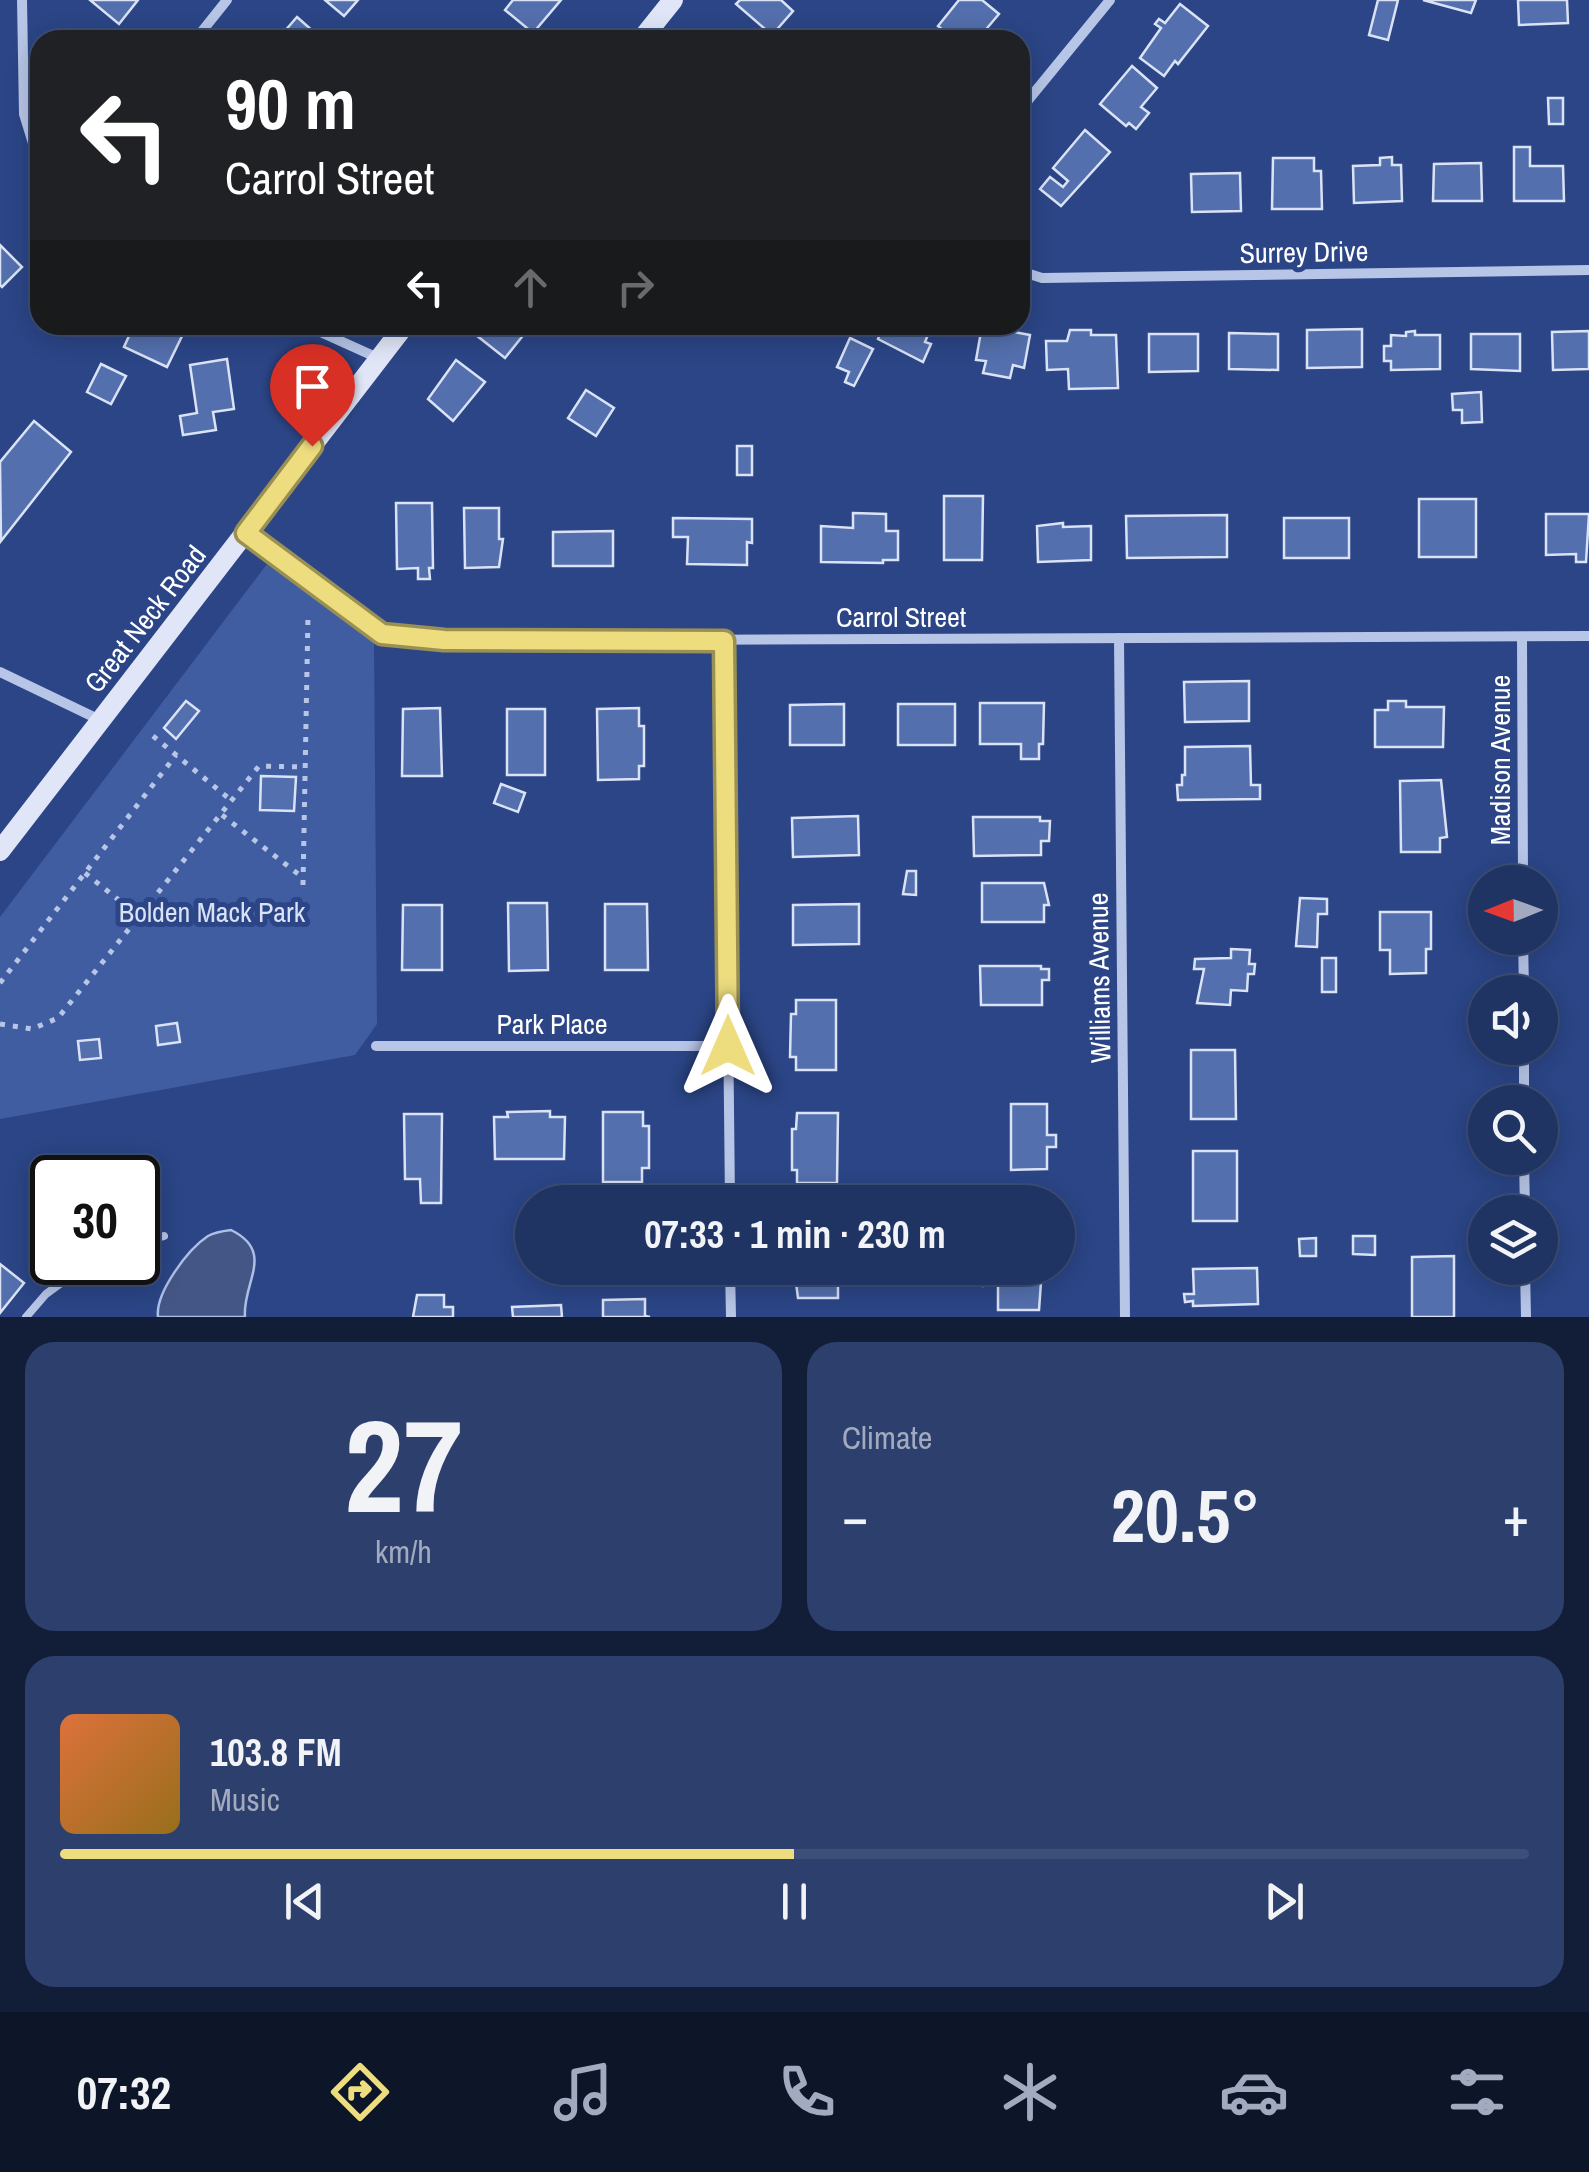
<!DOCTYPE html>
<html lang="en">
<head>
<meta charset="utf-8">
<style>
	body { margin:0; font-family:"Archivo Narrow",sans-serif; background:#2d3f6d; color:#f1f3f6; height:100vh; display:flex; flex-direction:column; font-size:38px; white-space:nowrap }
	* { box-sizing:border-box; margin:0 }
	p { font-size:32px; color:#a2aabf }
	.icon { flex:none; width:55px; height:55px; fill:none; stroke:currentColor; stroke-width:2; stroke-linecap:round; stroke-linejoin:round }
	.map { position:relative; height:1317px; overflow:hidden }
	.panel { display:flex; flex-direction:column; gap:25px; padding:25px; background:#121d37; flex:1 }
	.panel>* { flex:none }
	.guide { position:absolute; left:30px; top:30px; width:1000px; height:305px; border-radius:30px; box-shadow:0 5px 25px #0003,0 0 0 2px #3d4f78; background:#202124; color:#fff; overflow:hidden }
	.needle { width:65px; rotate:269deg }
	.fabs { position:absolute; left:1468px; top:865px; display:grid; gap:20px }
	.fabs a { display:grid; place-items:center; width:90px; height:90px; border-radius:50%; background:#203464; box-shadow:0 5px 25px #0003,0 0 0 2px #3d4f78; font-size:50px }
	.speed { position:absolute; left:30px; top:1155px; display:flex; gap:20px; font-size:50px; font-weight:700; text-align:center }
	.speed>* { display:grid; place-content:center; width:130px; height:130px; border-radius:50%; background:#203464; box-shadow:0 5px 25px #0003,0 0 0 2px #3d4f78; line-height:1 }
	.speed .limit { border:5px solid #111; border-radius:15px; background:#fff; color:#111 }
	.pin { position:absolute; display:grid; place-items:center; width:85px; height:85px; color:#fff; margin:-102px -42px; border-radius:50% 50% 50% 0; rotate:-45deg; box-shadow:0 0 10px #0007 }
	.pin .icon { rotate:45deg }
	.me { position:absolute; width:110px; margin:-55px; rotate:0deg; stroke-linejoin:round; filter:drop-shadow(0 0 8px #0008) }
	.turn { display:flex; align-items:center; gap:35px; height:210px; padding:0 30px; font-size:45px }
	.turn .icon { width:130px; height:130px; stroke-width:2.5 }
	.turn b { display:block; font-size:70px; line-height:85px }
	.lanes { display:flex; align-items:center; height:95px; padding:0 30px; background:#0003; justify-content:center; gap:50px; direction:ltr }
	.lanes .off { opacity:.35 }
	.big { font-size:75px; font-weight:700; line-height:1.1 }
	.panel .card { flex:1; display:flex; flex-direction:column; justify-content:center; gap:15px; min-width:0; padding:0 35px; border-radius:30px; background:#2d3f6d }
	.panel .dial { align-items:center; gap:0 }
	.dial b { font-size:130px; line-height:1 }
	.song { display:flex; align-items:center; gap:30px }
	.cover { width:120px; height:120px; border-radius:15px; background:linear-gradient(135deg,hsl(20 70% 55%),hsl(40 70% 35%)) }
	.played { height:10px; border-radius:5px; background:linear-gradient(90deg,#eddd7f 50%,#3d4f78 50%) }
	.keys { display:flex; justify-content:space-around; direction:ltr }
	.heat { display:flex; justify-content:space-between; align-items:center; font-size:55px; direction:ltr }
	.panel .tiles { flex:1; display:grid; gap:25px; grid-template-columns:1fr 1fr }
	.card:last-child { grid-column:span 2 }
	.trip { position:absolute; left:515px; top:1185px; width:560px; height:100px; border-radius:50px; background:#203464; box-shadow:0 5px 25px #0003,0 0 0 2px #3d4f78; font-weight:700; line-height:100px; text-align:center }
	.tab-bar { display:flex; height:160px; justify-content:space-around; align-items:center; background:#0d1528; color:#a2aabf }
	.tab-bar .icon { width:70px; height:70px }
	.tab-bar .active { color:#eddd7f }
	.tab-bar b { font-size:45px; color:#f1f3f6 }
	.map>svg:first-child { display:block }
</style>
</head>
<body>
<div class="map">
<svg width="1589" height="1317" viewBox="0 0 1589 1317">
	<rect width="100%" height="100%" fill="#2b4586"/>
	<path fill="#405da2" d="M267,564L374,642L377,1024L355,1055L0,1119V917Z"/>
	<path fill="#435685" stroke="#acbfe7" stroke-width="2.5" d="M231,1230C276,1252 242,1283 245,1317H158C155,1293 188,1249 208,1236C215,1232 223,1231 231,1230Z"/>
	<g fill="#536fad" stroke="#dae2f6" stroke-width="2.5">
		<path d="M90,0H138L119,24Z"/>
		<path d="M325,0H358L344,16Z"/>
		<path d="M513,0H561L533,33L505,10Z"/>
		<path d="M740,0H781L793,11L772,35L736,4Z"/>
		<path d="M959,0H982L999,14L977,40H955L938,26Z"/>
		<path d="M1378,0H1398L1388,40L1369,35Z"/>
		<path d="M1423,0H1476L1471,13Z"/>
		<path d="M1518,0H1567L1568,23L1519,25Z"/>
		<path d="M1180,4L1208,26L1178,64L1175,61L1164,76L1140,58L1161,28L1155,24L1159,19L1165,23Z"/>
		<path d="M297,17L323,40H277Z"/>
		<path d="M1132,66L1157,88L1141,107L1149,113L1136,129L1129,123L1126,126L1100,104Z"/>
		<path d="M1548,98H1563V124H1549Z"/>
		<path d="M1085,130L1110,152L1061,206L1040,189L1050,177L1063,187L1068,181L1053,168Z"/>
		<path d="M1514,147H1530V166H1563L1564,201H1514Z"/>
		<path d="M1392,157V165H1401L1402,201L1354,203L1353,166L1380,165V158Z"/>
		<path d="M1273,158H1314V171H1321L1322,209H1272Z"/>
		<path d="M1481,163L1482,201H1433L1434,164Z"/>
		<path d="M1240,173L1241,211L1192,212L1191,174Z"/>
		<path d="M0,245L22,267L2,287L0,285Z"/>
		<path d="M134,325H163L183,334L167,367L124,347Z"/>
		<path d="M485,325H526L529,328L505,358L476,335Z"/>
		<path d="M932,325L925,342L931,344L923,362L878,339L883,327L880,325Z"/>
		<path d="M982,326L1030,335L1024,368L1013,365L1010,378L983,373L986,361L976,360Z"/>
		<path d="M1362,329V367L1307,368V330Z"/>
		<path d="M1070,330H1091V335H1116L1118,388L1069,389L1068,369L1047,370L1046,341H1067Z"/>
		<path d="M1415,331V335H1440V369L1391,370V361H1384V346H1391V335L1406,336V332Z"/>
		<path d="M1589,331V369L1553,370L1552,332Z"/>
		<path d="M1229,333L1278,334V370L1229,369Z"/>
		<path d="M1149,334H1198V371L1149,372Z"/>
		<path d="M1471,334H1520V371L1471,369Z"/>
		<path d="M850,338L873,349L854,386L845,382L849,372L837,367Z"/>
		<path d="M227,359L234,409L213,412L216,430L183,435L180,416L197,413L190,365Z"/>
		<path d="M456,360L485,382L453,421L428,399Z"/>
		<path d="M101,364L126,376L111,404L87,392Z"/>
		<path d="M586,390L614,408L596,436L568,418Z"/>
		<path d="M1481,392L1482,422L1462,423V410H1453L1452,394Z"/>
		<path d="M34,421L71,452L1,541L0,462Z"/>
		<rect x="737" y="446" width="15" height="29"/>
		<path d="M944,496H983L982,560H944Z"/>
		<rect x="1419" y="499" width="57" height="58"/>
		<path d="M396,503H432L433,568H429L430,579H418V568L397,569Z"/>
		<path d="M464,508H499V539H503L499,567L465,568Z"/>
		<path d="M853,513L886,514V531H898V560H883V563L821,562V526L853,528Z"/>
		<path d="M1546,514H1589L1586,562H1576V554L1546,555Z"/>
		<path d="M1227,515V557L1127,558L1126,516Z"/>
		<path d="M673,518L752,519V543L747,542V565L687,564L688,537H673Z"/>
		<rect x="1284" y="518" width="65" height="40"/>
		<path d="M1063,523V527L1091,526V560L1038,562L1037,526Z"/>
		<path d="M613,531V566H553V532Z"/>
		<path d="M1249,681V721L1185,722L1184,682Z"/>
		<path d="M186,701L199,711L176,739L164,728Z"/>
		<path d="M1388,701H1406V707H1444L1443,747H1375V710H1388Z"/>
		<path d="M980,703H1044L1043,744H1039V759H1021V744H980Z"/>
		<path d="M844,704V745H790V705Z"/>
		<rect x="898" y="704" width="57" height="41"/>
		<path d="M440,708L442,776H402L403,709Z"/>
		<path d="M639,708V726H644V766H639V779L598,780L597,709Z"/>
		<rect x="507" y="709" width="38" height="66"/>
		<path d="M1250,746L1251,785H1260V799L1178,800L1177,785H1182V775H1185V747Z"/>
		<path d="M261,776L296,777L294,811L260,810Z"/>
		<path d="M1441,780L1447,837L1440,838V852H1401L1400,781Z"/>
		<path d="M501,784L525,793L518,812L494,803Z"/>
		<path d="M858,816L859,855L793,857L792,818Z"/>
		<path d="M973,817H1040V821H1050L1049,841H1041V855L974,856Z"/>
		<path d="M907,871H916V895L903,894Z"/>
		<path d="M982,883H1044L1049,905H1044V922H982Z"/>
		<path d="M1300,898L1327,899V914H1318L1317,947L1296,946Z"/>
		<path d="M508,903H547L548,970L509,971Z"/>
		<path d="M605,904H647L648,970H605Z"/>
		<path d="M859,904V944L793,945V905Z"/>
		<path d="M403,905H442V970H402Z"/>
		<path d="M1380,912H1431V949H1426V973L1390,974V950H1380Z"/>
		<path d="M1231,949L1250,950L1249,964H1255L1254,974H1248L1247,991L1231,990L1230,1005L1197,1003L1204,969H1194L1195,959L1231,958Z"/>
		<rect x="1322" y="958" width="14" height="34"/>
		<path d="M980,966H1041V969H1049V980H1042V1005H981Z"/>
		<path d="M796,1000H836V1070H796V1057H790L791,1014H796Z"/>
		<path d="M177,1023L180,1042L158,1045L156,1026Z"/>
		<path d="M99,1039L101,1058L80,1060L78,1041Z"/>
		<path d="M1191,1050H1235L1236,1119H1191Z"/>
		<path d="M1011,1104H1047V1135H1056V1147H1047V1169L1011,1170Z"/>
		<path d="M550,1111V1117H565L564,1159H495L494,1117H508L507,1112Z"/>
		<path d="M603,1112H643V1126H649V1168H642V1182H603Z"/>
		<path d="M797,1113H838L837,1183H797V1170H792V1129H796Z"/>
		<path d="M404,1114H442L441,1203H421L420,1179H405Z"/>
		<rect x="1193" y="1151" width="44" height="70"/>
		<path d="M1353,1236H1375V1255L1353,1254Z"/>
		<path d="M1316,1238V1256H1300L1299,1239Z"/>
		<path d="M1454,1256V1317H1412V1257Z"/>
		<path d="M0,1264L24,1283L0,1313Z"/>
		<path d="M794,1268H838V1298H798Z"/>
		<path d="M983,1268H1042L1039,1310H998V1285L983,1286Z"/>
		<path d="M1257,1268L1258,1304L1193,1306V1301L1185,1302L1184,1294H1194L1193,1269Z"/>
		<path d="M417,1295H444V1307H453V1317H413Z"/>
		<path d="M645,1299V1316L650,1317H603V1300Z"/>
		<path d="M561,1305L562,1317H513L512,1307Z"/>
	</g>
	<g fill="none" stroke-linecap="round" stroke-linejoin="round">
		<g stroke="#b7c5e7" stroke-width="5" stroke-dasharray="5 8" stroke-linecap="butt">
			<path d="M153,736L232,801"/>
			<path d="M222,815L302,877"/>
			<path d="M85,873L140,917"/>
			<path d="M303,885L308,614"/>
			<path d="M0,983L176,755"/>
			<path d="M0,1024L32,1029L58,1018L259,766L305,767"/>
		</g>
		<g stroke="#b7c5e7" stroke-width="8">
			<path d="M138,1244L164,1236"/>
			<path d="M26,1317L46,1294L90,1262"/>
		</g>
		<g stroke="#b7c5e7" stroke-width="10">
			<path d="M22,0L24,114L40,166"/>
			<path d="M651,27L667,40"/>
			<path d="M195,40L227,0"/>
			<path d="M1020,110L1110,0"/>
			<path d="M1020,271L1042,278L1589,270"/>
			<path d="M305,325L378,358"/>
			<path d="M246,533L382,633L444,641L1589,636"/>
			<path d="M1522,637L1523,882"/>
			<path d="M1119,638L1125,1317"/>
			<path d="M724,641L730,1202"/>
			<path d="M0,672L100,720"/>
			<path d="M1523,938L1524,992"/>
			<path d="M376,1046H728"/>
			<path d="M1524,1048V1102"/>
			<path d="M1524,1158L1525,1212"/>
			<path d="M730,1268L731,1317"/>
			<path d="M1525,1268L1526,1317"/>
		</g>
		<g stroke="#e0e6f7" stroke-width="20">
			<path d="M641,40L673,0"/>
			<path d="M0,851L405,325"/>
		</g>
	</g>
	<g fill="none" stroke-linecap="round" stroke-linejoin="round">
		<defs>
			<path id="route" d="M312,446L246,533L382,634L444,640L724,641L728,1046"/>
		</defs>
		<use href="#route" stroke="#9a9053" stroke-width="25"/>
		<use href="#route" stroke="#eddd7f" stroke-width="18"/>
	</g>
	<g text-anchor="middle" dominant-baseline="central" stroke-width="10" stroke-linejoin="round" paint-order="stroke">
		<g font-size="28" fill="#fff" stroke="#2b4586">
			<text transform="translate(1304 252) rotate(-1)">Surrey Drive</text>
			<text x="901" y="617">Carrol Street</text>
			<text transform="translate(145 619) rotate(-52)">Great Neck Road</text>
			<text transform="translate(1500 760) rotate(-90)">Madison Avenue</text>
			<text transform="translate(1099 978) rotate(-91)">Williams Avenue</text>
			<text x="552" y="1024">Park Place</text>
		</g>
		<g font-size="28" fill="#dae2f6" stroke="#2b4586">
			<text x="212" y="912">Bolden Mack Park</text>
		</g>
	</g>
</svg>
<div class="fabs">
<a><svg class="needle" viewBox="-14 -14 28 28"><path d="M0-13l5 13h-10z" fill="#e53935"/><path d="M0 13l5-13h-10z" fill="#a2aabf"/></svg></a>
<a><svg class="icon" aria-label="sound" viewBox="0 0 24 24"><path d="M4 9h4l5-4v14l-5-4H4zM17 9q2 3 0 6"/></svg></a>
<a><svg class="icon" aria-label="search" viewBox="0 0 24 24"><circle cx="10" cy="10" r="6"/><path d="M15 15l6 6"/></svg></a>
<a><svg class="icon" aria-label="layers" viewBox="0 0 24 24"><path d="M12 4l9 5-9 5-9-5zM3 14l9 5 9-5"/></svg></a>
</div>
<div class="speed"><div class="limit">30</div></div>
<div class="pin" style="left:312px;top:446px;background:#d93025"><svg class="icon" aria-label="arrive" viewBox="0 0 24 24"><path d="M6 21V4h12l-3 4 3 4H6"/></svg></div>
<svg class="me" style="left:728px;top:1046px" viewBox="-20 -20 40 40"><path d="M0-17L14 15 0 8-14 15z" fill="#eddd7f" stroke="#fff" stroke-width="4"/></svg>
<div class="trip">07:33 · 1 min · 230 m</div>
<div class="guide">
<div class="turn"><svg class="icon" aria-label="left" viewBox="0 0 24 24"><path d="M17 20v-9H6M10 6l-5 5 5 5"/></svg><div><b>90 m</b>Carrol Street</div></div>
<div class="lanes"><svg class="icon" aria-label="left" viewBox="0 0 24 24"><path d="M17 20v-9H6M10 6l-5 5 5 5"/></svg><svg class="icon off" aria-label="ahead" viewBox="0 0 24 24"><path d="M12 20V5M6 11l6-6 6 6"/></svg><svg class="icon off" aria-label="right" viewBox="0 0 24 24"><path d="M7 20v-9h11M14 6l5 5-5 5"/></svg></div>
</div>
</div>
<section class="panel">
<div class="tiles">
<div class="card dial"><b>27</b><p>km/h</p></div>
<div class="card"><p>Climate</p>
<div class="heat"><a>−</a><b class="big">20.5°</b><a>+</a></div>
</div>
<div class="card">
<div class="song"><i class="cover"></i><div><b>103.8 FM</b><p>Music</p></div></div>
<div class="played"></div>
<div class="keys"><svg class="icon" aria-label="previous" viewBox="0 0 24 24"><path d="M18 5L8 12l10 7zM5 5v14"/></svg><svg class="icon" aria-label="pause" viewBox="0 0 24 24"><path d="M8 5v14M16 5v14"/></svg><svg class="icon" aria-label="next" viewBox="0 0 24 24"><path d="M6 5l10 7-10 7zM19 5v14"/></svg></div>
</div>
</div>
</section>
<nav class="tab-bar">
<b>07:32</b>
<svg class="icon active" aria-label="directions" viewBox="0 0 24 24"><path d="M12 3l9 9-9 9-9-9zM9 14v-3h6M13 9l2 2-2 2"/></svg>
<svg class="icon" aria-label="music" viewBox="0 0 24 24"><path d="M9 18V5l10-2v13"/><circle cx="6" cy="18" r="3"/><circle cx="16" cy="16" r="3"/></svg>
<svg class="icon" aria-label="phone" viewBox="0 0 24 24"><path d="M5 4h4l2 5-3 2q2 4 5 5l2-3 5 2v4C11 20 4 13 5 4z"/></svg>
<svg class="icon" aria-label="climate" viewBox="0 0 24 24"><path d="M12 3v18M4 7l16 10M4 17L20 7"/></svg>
<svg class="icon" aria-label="car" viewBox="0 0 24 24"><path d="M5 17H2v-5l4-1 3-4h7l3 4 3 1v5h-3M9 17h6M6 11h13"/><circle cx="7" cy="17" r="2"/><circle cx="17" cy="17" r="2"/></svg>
<svg class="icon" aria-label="filters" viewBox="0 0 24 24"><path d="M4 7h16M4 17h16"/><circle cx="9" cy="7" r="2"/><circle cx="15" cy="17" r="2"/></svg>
</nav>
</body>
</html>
